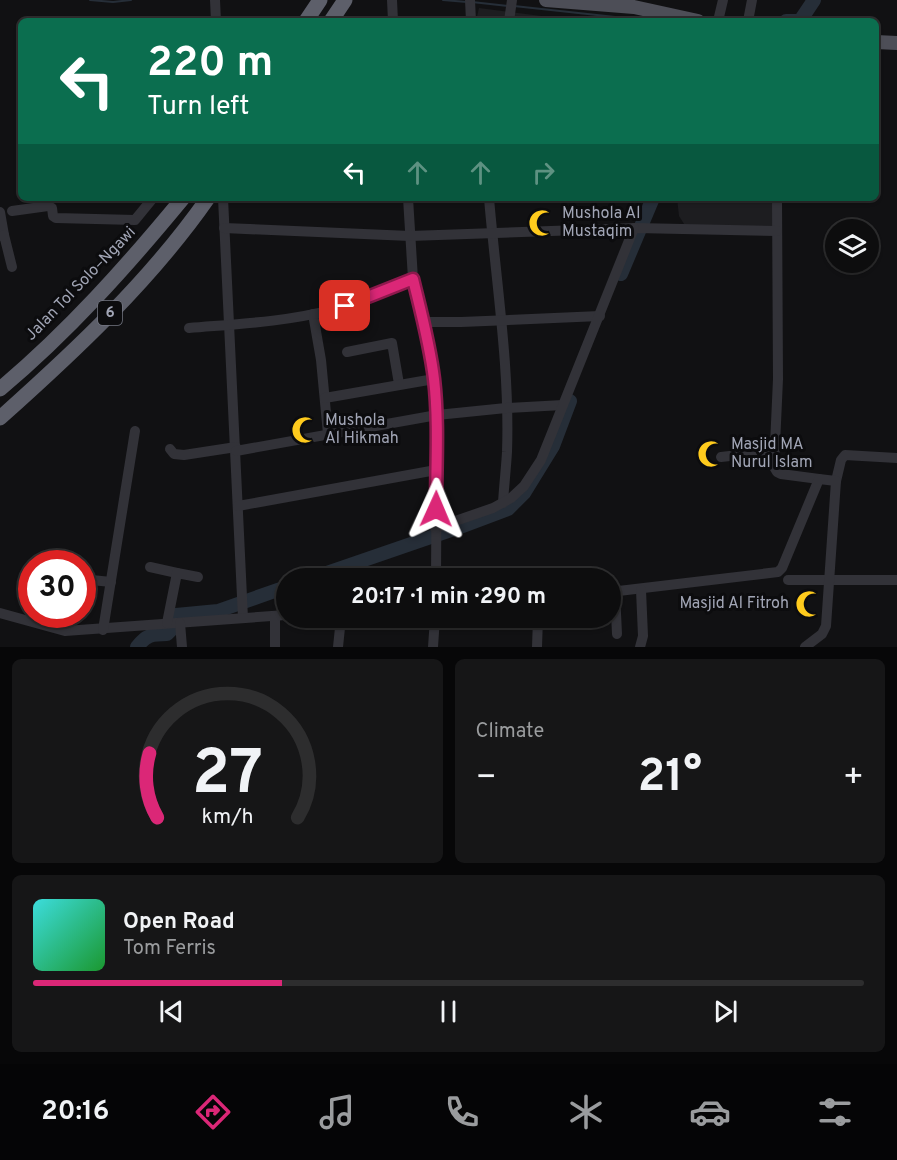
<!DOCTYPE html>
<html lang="en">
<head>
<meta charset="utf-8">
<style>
	body { margin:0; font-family:Overpass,sans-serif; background:#161617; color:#f1f3f6; height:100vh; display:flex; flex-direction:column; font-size:22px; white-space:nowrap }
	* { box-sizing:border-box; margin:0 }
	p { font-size:20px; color:#9a9c9e }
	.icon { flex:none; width:33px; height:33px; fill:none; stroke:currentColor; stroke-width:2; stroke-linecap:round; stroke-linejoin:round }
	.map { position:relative; height:647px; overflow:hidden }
	.details { display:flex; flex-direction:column; gap:12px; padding:12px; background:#070708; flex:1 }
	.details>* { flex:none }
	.hud { position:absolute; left:18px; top:18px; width:861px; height:183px; border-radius:9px; box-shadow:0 2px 4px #0004,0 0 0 2px #2d2d2e; background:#0b6e4f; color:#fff; overflow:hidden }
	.fabs { position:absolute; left:825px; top:219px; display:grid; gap:12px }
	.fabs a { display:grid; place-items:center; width:54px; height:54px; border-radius:50%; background:#0d0d0e; box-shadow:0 2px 4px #0004,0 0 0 2px #2d2d2e; font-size:30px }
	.speed { position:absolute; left:18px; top:550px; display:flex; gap:12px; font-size:30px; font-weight:700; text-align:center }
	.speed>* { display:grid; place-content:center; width:78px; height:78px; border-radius:50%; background:#0d0d0e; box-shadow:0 2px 4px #0004,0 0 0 2px #2d2d2e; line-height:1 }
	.speed .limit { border:9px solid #d22; background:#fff; color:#111 }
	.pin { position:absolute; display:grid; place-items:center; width:51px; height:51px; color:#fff; margin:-26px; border-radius:12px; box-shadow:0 3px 9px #0006 }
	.me { position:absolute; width:66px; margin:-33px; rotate:1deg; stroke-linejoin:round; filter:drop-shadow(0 0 4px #0008) }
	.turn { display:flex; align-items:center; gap:21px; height:126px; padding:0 30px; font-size:27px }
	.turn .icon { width:78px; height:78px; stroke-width:2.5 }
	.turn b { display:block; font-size:42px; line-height:51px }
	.lanes { display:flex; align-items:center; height:57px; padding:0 30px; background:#0003; justify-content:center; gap:30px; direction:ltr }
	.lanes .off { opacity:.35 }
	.big { font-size:45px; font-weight:700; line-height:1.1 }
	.details .card { flex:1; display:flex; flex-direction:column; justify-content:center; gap:9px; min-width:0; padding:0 21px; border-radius:9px; background:#161617 }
	.details .dial { align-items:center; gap:0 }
	.dial svg { height:156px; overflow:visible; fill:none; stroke:#2d2d2e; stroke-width:7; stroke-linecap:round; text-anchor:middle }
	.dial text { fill:#f1f3f6; stroke:none }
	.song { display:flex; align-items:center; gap:18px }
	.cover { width:72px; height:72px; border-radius:9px; background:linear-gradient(135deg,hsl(180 70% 55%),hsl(130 70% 35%)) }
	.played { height:6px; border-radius:3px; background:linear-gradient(90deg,#db2777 30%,#2d2d2e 30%) }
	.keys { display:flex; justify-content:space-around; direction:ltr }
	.heat { display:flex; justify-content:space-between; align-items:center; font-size:33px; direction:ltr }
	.details .tiles { flex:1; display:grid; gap:12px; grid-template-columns:1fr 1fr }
	.card:last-child { grid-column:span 2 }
	.trip { position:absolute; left:276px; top:568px; width:345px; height:60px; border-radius:30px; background:#0d0d0e; box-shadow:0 2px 4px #0004,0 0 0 2px #2d2d2e; font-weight:700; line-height:60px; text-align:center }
	.menu { display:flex; height:96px; justify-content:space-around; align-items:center; background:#050506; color:#9a9c9e }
	.menu .icon { width:42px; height:42px }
	.menu .current { color:#db2777 }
	.menu b { font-size:27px; color:#f1f3f6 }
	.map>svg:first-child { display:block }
</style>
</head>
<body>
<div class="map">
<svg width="897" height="647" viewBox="0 0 897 647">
	<rect width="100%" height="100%" fill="#111113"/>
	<g fill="#1d1d20">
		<path d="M479,8L557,18V21H476Z"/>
		<path d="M677,198H773L774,226L686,227L679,216Z"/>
	</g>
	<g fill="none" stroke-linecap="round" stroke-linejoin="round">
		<g stroke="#262e38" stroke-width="2">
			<path d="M90,0L113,2L131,0"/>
			<path d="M443,0L467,2"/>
			<path d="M472,2L508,6"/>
			<path d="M514,6L652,21"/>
		</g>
		<g stroke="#262e38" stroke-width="14">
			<path d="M786,21H800L814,0"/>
			<path d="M621,274L653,198"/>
			<path d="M309,579L463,526L508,509L524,493L553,446L570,401"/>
			<path d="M137,647C146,635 152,634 167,634L174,627L176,615L218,611L286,587"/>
		</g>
		<g stroke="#323238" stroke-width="10">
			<path d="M215,0L216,21"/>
			<path d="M392,0L393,21"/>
			<path d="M470,0L471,21"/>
			<path d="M509,21L512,0"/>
			<path d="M718,21L723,0"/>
			<path d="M748,21L752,0"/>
			<path d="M223,198L243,618"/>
			<path d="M408,198L413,279L423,322L434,379L437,415L436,579"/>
			<path d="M489,198C496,282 510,368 507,452C506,469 504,486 503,503"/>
			<path d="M777,198L778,379L774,467L777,472L781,474L819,479"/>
			<path d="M12,211L48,206L52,208L53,216L56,218L135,220L153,198"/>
			<path d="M0,212L4,235L0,236"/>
			<path d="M224,228L410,236L636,228L777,231"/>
			<path d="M4,235L12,267"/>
			<path d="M313,314L321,360L328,434"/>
			<path d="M423,322H461L600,316"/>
			<path d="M189,328C236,324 285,322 331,310C359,303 386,291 413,279"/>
			<path d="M347,352L392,343L399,384"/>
			<path d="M325,398L434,379"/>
			<path d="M170,449L174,454L184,455L236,447"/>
			<path d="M236,451L437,415L506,408L563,405"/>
			<path d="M721,457L774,451"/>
			<path d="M836,481L841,460L845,455L897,458"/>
			<path d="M238,506L436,470"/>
			<path d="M435,528L493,508L511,498L524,486L541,460L634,228"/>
			<path d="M150,567L177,573"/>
			<path d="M82,579L111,582"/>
			<path d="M788,580H897"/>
			<path d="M610,592L778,572L782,568L819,479L836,481L826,626L822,634L805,647"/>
			<path d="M615,592L617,634"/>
			<path d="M0,613L65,631L286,615"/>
			<path d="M275,616V647"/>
			<path d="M167,623L177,573L198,577"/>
			<path d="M180,623L182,647"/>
			<path d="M103,630L135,431"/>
			<path d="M338,647L341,618"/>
			<path d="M433,647L435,618"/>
			<path d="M537,647L538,618"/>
			<path d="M640,647L643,636L641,590"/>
		</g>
		<g stroke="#4d4e57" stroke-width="14">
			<path d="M546,0L634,7L698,21"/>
			<path d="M876,42L897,43"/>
		</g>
		<g stroke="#5d5f6a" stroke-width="15">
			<path d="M306,21L320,0"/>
			<path d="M331,21L345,0"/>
			<path d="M0,389C68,332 127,266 183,198"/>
			<path d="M0,418C75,351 150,281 208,198"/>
		</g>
	</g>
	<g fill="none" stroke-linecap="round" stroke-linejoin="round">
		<defs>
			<path id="route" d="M345,306L413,279C421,312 430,345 434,379C439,422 436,466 436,509"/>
		</defs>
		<use href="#route" stroke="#8e194d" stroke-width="15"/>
		<use href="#route" stroke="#db2777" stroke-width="10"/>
	</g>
	<defs>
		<symbol id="mosque-bare" viewBox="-9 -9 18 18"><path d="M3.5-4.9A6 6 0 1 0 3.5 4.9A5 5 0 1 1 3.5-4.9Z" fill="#ffcb1d" stroke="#0c0c0e" stroke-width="2.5" paint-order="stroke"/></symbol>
	</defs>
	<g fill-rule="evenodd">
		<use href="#mosque-bare" x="523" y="204" width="38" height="38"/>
		<use href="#mosque-bare" x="286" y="411" width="38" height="38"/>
		<use href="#mosque-bare" x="692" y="435" width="38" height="38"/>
		<use href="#mosque-bare" x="790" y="585" width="38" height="38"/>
	</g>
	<g text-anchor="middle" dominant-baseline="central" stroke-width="6" stroke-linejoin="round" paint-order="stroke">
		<rect fill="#0c0c0e" stroke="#747783" stroke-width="1.5" x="98" y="301" width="24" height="24" rx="4.5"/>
		<g font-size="15" font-weight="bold" fill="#a1a5b5">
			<text x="110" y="313">6</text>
		</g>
		<g font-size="16" fill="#a1a5b5" stroke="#0c0c0e" text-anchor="start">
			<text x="562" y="214">Mushola Al<tspan x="562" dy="18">Mustaqim</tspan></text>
			<text x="325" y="421">Mushola<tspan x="325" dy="18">Al Hikmah</tspan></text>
			<text x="731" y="445">Masjid MA<tspan x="731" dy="18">Nurul Islam</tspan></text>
			<text x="789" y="604" text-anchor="end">Masjid Al Fitroh</text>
		</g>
		<g font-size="16" fill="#a1a5b5" stroke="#0c0c0e">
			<text transform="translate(81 284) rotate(-46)">Jalan Tol Solo–Ngawi</text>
		</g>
	</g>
</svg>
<div class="fabs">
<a><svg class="icon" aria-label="layers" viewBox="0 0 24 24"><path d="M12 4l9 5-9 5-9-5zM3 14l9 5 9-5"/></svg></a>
</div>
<div class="speed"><div class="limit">30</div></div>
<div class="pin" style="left:345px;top:306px;background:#d93025"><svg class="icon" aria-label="arrive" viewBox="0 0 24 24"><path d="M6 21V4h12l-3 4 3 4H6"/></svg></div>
<svg class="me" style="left:436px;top:509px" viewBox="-20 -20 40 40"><path d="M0-17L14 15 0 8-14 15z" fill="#db2777" stroke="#fff" stroke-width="4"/></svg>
<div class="trip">20:17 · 1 min · 290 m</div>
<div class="hud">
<div class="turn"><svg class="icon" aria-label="left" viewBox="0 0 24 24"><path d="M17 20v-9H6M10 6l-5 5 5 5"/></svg><div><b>220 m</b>Turn left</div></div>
<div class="lanes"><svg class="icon" aria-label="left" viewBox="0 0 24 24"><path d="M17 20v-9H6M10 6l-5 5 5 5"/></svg><svg class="icon off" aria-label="ahead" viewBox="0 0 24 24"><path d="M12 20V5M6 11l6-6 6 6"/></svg><svg class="icon off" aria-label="ahead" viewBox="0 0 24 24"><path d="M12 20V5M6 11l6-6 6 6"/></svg><svg class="icon off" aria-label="right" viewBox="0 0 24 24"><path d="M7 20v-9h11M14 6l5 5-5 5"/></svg></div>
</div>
</div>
<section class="details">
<div class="tiles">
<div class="card dial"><svg viewBox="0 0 100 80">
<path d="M14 69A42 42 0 1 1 86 69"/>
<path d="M14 69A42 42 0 0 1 10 36" stroke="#db2777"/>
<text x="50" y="56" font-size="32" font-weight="700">27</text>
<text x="50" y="72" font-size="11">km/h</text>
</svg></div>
<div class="card"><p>Climate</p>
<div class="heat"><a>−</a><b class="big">21°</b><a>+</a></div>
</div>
<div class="card">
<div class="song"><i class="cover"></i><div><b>Open Road</b><p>Tom Ferris</p></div></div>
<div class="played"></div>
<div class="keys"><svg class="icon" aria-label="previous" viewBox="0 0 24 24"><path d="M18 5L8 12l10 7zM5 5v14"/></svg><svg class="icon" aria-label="pause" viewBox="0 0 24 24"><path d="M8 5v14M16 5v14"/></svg><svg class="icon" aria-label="next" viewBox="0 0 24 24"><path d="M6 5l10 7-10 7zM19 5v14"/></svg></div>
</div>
</div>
</section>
<nav class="menu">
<b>20:16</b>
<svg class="icon current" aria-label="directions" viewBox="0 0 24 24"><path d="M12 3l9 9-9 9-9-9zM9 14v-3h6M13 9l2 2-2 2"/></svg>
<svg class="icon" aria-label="music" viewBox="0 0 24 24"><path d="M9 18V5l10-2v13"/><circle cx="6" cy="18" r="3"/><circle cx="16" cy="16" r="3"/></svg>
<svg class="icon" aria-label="phone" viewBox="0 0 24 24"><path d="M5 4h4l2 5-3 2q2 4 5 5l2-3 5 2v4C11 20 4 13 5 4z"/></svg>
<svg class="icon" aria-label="climate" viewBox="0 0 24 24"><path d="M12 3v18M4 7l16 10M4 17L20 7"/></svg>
<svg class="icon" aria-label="car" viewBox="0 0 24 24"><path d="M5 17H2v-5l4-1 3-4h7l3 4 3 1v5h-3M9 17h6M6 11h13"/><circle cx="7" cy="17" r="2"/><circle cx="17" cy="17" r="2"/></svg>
<svg class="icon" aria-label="filters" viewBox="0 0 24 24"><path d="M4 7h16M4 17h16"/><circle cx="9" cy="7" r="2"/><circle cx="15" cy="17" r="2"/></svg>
</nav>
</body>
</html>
